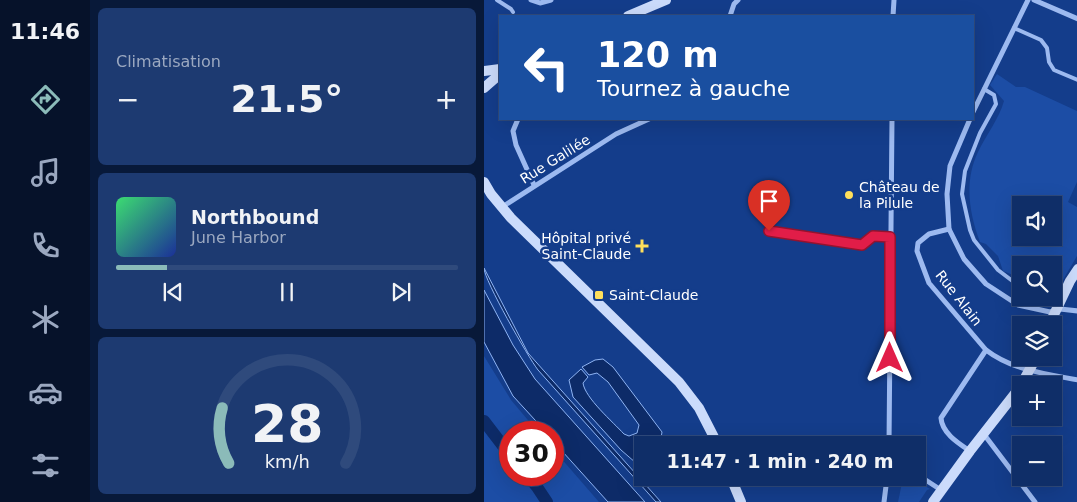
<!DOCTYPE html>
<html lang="fr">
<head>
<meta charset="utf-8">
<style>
	body { margin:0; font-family:"DejaVu Sans",sans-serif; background:#1d3a71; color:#f1f3f6; height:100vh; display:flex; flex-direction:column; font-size:19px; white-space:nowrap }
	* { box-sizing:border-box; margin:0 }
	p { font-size:16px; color:#9ba8c0 }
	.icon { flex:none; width:28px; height:28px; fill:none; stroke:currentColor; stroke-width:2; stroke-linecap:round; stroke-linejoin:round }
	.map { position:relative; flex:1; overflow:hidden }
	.drawer { display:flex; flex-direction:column; gap:8px; padding:8px; background:#081939; width:394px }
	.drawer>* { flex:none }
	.hud { position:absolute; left:15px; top:15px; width:475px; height:105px; border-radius:0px; box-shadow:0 5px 20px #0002,0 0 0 1px #2f4a7c; background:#1a4fa0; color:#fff; overflow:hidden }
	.fabs { position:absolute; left:528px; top:196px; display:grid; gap:10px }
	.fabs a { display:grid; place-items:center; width:50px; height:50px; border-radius:0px; background:#0f2e68; box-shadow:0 5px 20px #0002,0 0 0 1px #2f4a7c; font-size:25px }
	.speed { position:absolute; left:15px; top:421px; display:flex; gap:10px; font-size:25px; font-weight:700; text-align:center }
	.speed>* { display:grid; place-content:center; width:65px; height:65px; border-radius:50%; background:#0f2e68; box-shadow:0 5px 20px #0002,0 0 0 1px #2f4a7c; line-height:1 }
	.speed .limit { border:8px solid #d22; background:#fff; color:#111 }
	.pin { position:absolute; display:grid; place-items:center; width:42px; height:42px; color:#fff; margin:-51px -21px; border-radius:50% 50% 50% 0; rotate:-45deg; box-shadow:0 0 5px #0007 }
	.pin .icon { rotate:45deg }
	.me { position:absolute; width:55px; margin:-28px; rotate:0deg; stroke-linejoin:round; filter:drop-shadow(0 0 4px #0008) }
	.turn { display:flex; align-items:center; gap:18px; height:105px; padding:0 15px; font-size:22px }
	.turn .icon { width:65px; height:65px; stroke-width:2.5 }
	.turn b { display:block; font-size:35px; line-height:42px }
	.big { font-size:38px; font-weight:600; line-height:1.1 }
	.drawer .card { flex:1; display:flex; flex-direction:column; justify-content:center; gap:8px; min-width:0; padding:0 18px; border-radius:8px; background:#1d3a71 }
	.drawer .dial { align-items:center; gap:0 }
	.dial svg { height:130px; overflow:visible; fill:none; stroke:#2f4a7c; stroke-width:7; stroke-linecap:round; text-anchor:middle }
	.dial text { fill:#f1f3f6; stroke:none }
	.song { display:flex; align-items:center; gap:15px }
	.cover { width:60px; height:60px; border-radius:8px; background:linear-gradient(135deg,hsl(140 70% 55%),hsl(230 70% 35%)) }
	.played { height:5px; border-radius:2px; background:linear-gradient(90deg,#8bbbb9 15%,#2f4a7c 15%) }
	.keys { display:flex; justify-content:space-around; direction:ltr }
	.heat { display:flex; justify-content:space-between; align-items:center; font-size:28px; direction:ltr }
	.trip { position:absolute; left:150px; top:436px; width:292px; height:50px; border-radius:0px; background:#0f2e68; box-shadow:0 5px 20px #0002,0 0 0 1px #2f4a7c; font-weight:600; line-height:50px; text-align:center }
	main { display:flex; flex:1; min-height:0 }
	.tabs { display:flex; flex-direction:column; width:90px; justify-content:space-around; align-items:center; background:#06122a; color:#9ba8c0 }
	.tabs .icon { width:35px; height:35px }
	.tabs .on { color:#8bbbb9 }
	.tabs b { font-size:22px; color:#f1f3f6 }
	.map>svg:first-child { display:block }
</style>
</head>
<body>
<main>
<nav class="tabs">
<b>11:46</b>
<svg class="icon on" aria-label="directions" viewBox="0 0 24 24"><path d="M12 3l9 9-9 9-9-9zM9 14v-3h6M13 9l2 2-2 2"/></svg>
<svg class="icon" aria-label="music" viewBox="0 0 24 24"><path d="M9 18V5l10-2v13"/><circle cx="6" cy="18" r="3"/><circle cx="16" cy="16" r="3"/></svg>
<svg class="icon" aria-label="phone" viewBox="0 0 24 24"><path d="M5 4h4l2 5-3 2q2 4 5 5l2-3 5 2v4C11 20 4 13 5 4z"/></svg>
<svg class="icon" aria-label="climate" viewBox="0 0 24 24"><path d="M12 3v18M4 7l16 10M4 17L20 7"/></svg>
<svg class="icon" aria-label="car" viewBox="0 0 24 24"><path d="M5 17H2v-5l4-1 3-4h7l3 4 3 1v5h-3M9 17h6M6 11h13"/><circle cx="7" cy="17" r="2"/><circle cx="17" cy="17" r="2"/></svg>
<svg class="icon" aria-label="filters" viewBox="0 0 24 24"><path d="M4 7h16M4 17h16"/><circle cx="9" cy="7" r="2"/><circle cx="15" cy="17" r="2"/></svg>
</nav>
<section class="drawer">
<div class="card"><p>Climatisation</p>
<div class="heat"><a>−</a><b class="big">21.5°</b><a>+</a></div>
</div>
<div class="card">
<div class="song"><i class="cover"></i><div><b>Northbound</b><p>June Harbor</p></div></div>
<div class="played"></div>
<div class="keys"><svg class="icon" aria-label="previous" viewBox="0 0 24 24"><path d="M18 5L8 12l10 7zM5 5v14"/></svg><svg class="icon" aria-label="pause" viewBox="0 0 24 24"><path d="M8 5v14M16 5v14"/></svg><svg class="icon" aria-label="next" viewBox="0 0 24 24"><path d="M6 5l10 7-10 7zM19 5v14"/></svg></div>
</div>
<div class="card dial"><svg viewBox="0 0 100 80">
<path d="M14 69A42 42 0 1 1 86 69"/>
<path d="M14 69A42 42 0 0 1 10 35" stroke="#8bbbb9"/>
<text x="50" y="56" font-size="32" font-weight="700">28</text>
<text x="50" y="72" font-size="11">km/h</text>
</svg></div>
</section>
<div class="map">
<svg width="594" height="502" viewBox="0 0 594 502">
	<rect width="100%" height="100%" fill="#143d8b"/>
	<g fill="#1c4da5" fill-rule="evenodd">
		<path d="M513,74L532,87H541L593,111V182L584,202L593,207V256L569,297V265H536V282L534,277L519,271L514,256L502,244L496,242C485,213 480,181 494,152C502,135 515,119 520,101L506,85ZM536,205H569V238H536Z"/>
		<path d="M0,356L27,400L54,432H26V475H69V449L115,502H0Z"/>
		<path d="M413,478H427L446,489L443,490L435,502H414L418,483Z"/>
	</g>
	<g fill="#0d2b68" stroke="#8fb4f3">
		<path d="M0,268L44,353L177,502H172L54,370C44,357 0,280 0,268Z"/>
		<path d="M0,290L29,345L51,379L161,502H124L69,441V432H62L29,396L0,342Z"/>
		<path d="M119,359L129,367L178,432L177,438L182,444L181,445H159V461L152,463L137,450L89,397L85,380L97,369L104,377L99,383C101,398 129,422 140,434L145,436L153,433L155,425L124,382L113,373L105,375L98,367L111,360Z"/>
	</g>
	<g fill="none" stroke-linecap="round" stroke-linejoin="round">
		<g stroke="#0d2b68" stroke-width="12">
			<path d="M0,421L26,455"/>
			<path d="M43,475L53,487L63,502"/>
		</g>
		<g stroke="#9dbaf0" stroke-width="4">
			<path d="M13,0L27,9L29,12"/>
			<path d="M530,28L557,40L563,48L565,62L570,70L594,80"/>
			<path d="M500,89L510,95L512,104L496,133L481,171L478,194L486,230L490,240L514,270L535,286"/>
			<path d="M291,195L285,231L379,245L389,235L406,237"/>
		</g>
		<g stroke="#9dbaf0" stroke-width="5">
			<path d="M47,0L56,3L67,0"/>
			<path d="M550,0L594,19"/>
			<path d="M246,16L250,4L254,0"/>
			<path d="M409,16L410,0"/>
			<path d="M489,112L544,0"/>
			<path d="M34,119L29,131L32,145L50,185"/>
			<path d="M486,119L466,166L463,194L465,229L480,259L502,284L534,305L566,312L576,309L594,311"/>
			<path d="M18,207L132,134L165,119"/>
			<path d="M465,229L445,234L434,243L433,251L445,283L502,350C528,370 562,374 594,380"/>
			<path d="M498,437H502L551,502"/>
			<path d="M405,445L408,119"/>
			<path d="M486,451C474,443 458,433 457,418L502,350"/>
			<path d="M434,475L457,490"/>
			<path d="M400,502L403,478"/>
		</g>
		<g stroke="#cbdbfb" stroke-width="10">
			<path d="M144,16L182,0"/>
			<path d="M0,71L16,69"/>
			<path d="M0,88L16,74"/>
			<path d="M0,182L7,194L27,218L195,382L215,408L234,445"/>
			<path d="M565,325L586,281L594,269"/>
			<path d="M537,385L552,358"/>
			<path d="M247,478L257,502"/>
			<path d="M449,502L486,451L536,387"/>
		</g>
	</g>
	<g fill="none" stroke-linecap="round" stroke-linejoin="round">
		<defs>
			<path id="route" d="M285,231L378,245L389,236L406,237V358"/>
		</defs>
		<use href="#route" stroke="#92132f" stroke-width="12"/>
		<use href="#route" stroke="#e11d48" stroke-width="9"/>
	</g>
	<g fill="#ffdf5b" stroke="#143d8b" stroke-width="2">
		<circle cx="365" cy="195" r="5"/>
		<path d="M155.5 238.5h5v5h5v5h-5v5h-5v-5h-5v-5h5z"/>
		<rect x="110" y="290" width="10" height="10" rx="2.5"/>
	</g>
	<g text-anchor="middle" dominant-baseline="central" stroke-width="5" stroke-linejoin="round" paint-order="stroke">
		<g font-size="14" fill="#fff" stroke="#143d8b">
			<text transform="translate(71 159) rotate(-32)">Rue Galilée</text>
			<text transform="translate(475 298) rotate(52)">Rue Alain</text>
		</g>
		<g font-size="14" fill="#fff" stroke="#143d8b" text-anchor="start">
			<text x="375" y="187">Château de<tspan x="375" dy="16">la Pilule</tspan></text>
			<text x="147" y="238" text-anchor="end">Hôpital privé<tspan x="147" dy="16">Saint-Claude</tspan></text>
			<text x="125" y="295">Saint-Claude</text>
		</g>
	</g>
</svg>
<div class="fabs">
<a><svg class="icon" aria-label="sound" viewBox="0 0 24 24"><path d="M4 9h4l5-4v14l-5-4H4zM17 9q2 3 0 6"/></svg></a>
<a><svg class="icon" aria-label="search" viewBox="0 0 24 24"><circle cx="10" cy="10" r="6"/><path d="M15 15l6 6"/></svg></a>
<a><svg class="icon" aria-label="layers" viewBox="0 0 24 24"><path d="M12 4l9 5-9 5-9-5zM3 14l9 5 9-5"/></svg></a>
<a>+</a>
<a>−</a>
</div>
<div class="speed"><div class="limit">30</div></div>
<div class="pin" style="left:285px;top:231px;background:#d93025"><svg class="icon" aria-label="arrive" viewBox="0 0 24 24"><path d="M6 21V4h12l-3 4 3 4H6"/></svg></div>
<svg class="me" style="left:406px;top:358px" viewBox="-20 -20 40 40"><path d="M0-17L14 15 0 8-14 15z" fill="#e11d48" stroke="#fff" stroke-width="4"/></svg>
<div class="trip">11:47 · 1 min · 240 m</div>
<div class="hud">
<div class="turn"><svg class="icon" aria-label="left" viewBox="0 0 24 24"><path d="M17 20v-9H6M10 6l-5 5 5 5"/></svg><div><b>120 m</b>Tournez à gauche</div></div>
</div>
</div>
</main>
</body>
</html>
